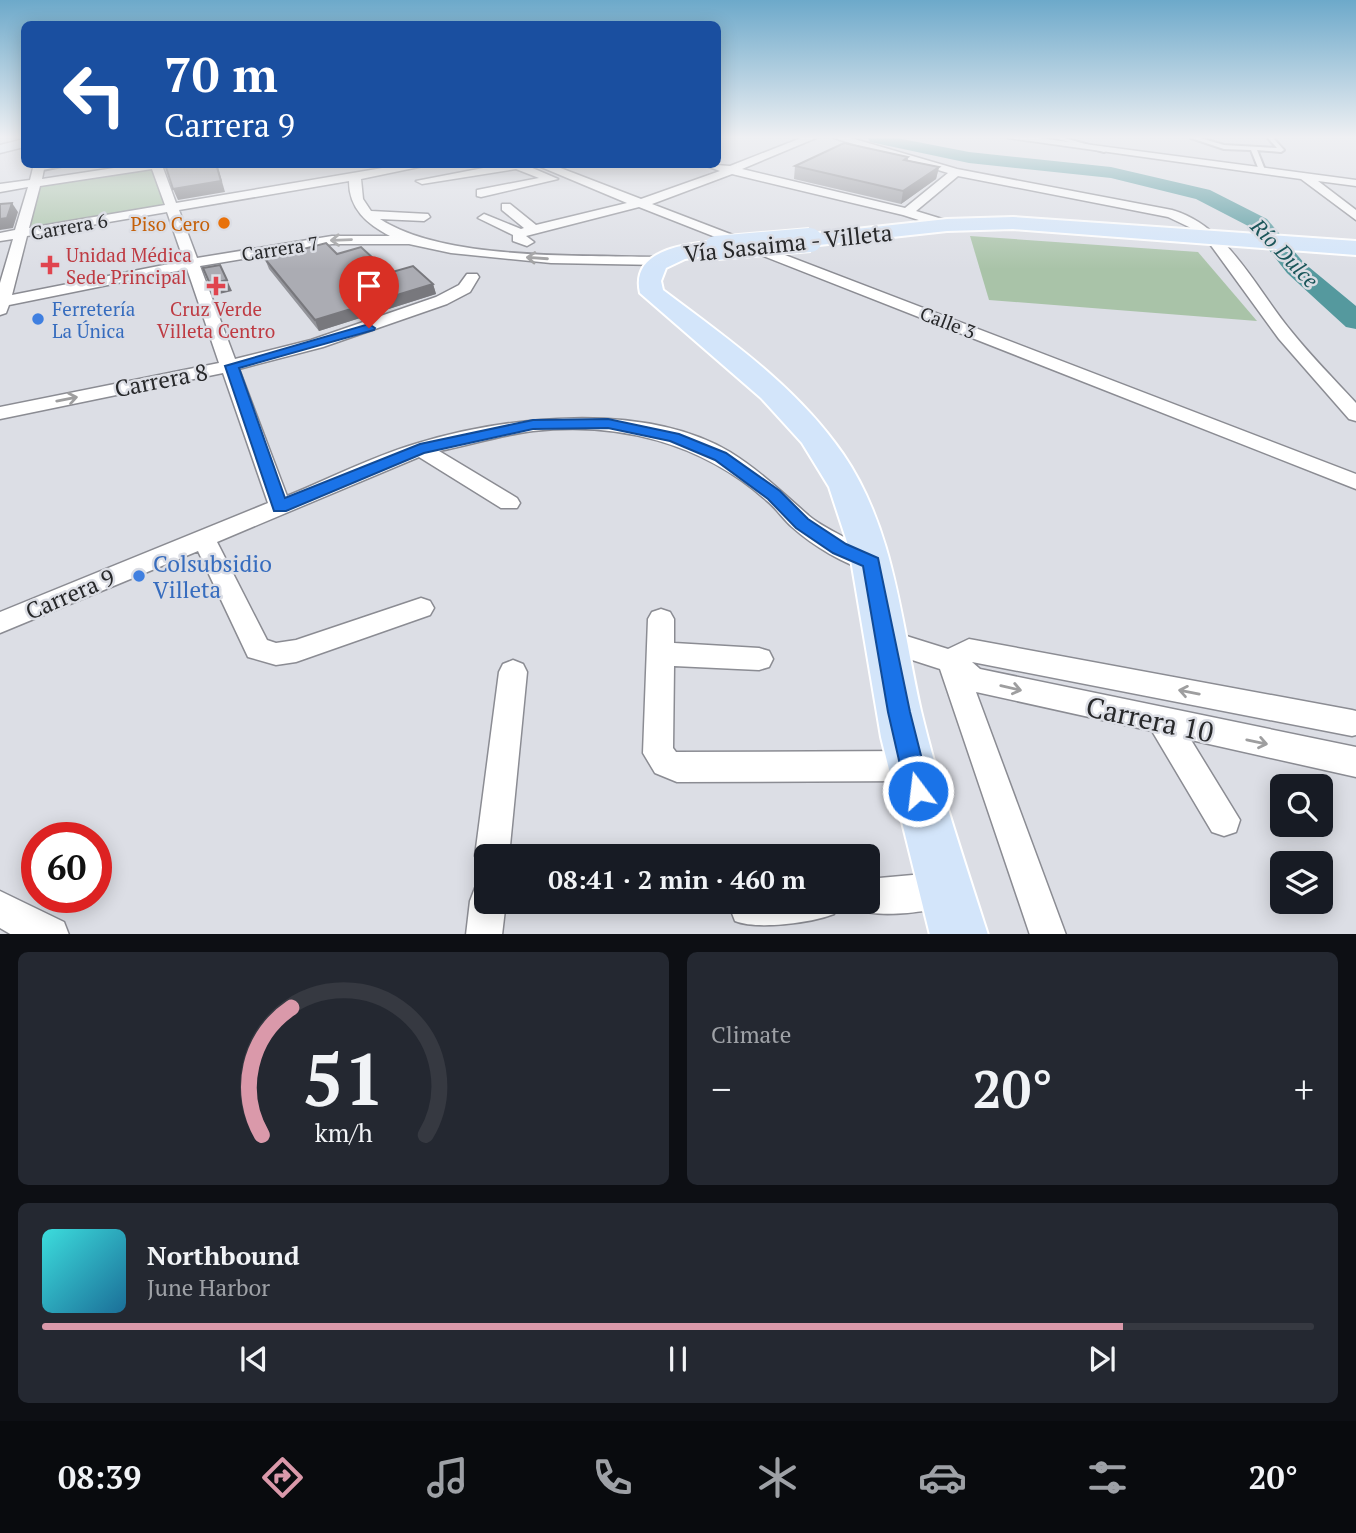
<!DOCTYPE html>
<html lang="en">
<head>
<meta charset="utf-8">
<style>
	body { margin:0; font-family:"PT Serif",serif; background:#242831; color:#f1f3f6; height:100vh; display:flex; flex-direction:column; font-size:26px; white-space:nowrap }
	* { box-sizing:border-box; margin:0 }
	p { font-size:23px; color:#9ea1a6 }
	.icon { flex:none; width:38px; height:38px; fill:none; stroke:currentColor; stroke-width:2; stroke-linecap:round; stroke-linejoin:round }
	.map { position:relative; height:934px; overflow:hidden }
	.drawer { display:flex; flex-direction:column; gap:18px; padding:18px; background:#0d0f14; flex:1 }
	.drawer>* { flex:none }
	.banner { position:absolute; left:21px; top:21px; width:700px; height:147px; border-radius:10px; box-shadow:0 4px 18px #0003; background:#1a4fa0; color:#fff; overflow:hidden }
	.tools { position:absolute; left:1270px; top:774px; display:grid; gap:14px }
	.tools a { display:grid; place-items:center; width:63px; height:63px; border-radius:10px; background:#171b24; box-shadow:0 4px 18px #0003; font-size:35px }
	.speed { position:absolute; left:21px; top:822px; display:flex; gap:14px; font-size:35px; font-weight:700; text-align:center }
	.speed>* { display:grid; place-content:center; width:91px; height:91px; border-radius:50%; background:#171b24; box-shadow:0 4px 18px #0003; line-height:1 }
	.speed .limit { border:10px solid #d22; background:#fff; color:#111 }
	.pin { position:absolute; display:grid; place-items:center; width:60px; height:60px; color:#fff; margin:-72px -30px; border-radius:50% 50% 50% 0; rotate:-45deg; box-shadow:0 0 7px #0007 }
	.pin .icon { rotate:45deg }
	.me { position:absolute; width:77px; margin:-38px; rotate:345deg; stroke-linejoin:round; filter:drop-shadow(0 0 5px #0008) }
	.turn { display:flex; align-items:center; gap:24px; height:147px; padding:0 28px; font-size:32px }
	.turn .icon { width:91px; height:91px; stroke-width:2.5 }
	.turn b { display:block; font-size:49px; line-height:60px }
	.big { font-size:52px; font-weight:700; line-height:1.1 }
	.drawer .card { flex:1; display:flex; flex-direction:column; justify-content:center; gap:10px; min-width:0; padding:0 24px; border-radius:10px; background:#242831 }
	.drawer .dial { align-items:center; gap:0 }
	.dial svg { height:182px; overflow:visible; fill:none; stroke:#363941; stroke-width:7; stroke-linecap:round; text-anchor:middle }
	.dial text { fill:#f1f3f6; stroke:none }
	.song { display:flex; align-items:center; gap:21px }
	.cover { width:84px; height:84px; border-radius:10px; background:linear-gradient(135deg,hsl(180 70% 55%),hsl(200 70% 35%)) }
	.played { height:7px; border-radius:4px; background:linear-gradient(90deg,#da99aa 85%,#363941 85%) }
	.keys { display:flex; justify-content:space-around; direction:ltr }
	.heat { display:flex; justify-content:space-between; align-items:center; font-size:38px; direction:ltr }
	.drawer .tiles { flex:1; display:grid; gap:18px; grid-template-columns:1fr 1fr }
	.card:last-child { grid-column:span 2 }
	.trip { position:absolute; left:474px; top:844px; width:406px; height:70px; border-radius:10px; background:#171b24; box-shadow:0 4px 18px #0003; font-weight:700; line-height:70px; text-align:center }
	.dock { display:flex; height:112px; justify-content:space-around; align-items:center; background:#090b0e; color:#9ea1a6 }
	.dock .icon { width:49px; height:49px }
	.dock .current { color:#da99aa }
	.dock b { font-size:32px; color:#f1f3f6 }
	.map>svg:first-child { display:block }
</style>
</head>
<body>
<div class="map">
<svg width="1356" height="935" viewBox="0 0 1356 935">
	<rect width="100%" height="100%" fill="#dcdee5"/>
	<g fill="#a9c3a8">
		<path d="M157,166L173,208L21,234L35,183Z"/>
		<path d="M970,236L1198,252L1257,321L989,300Z"/>
	</g>
	<g fill="none" stroke-linecap="round" stroke-linejoin="round">
		<path fill="#55999e" fill-rule="evenodd" d="M868,138H897L969,152L1111,167L1210,190L1267,219L1304,263L1356,306V329L1346,327L1287,273L1252,228L1196,199L1111,178L969,163L870,142Z"/>
		<defs>
			<g id="lane">
				<path d="M1055,138H1064L1107,150L1104,152Z"/>
				<path d="M1191,138H1200L1224,145L1277,148L1268,138H1273L1284,150L1281,152L1257,150L1265,170L1262,172L1259,170L1251,150L1224,149Z"/>
				<path d="M56,164H71L38,171L35,169Z"/>
			</g>
			<g id="street">
				<path d="M801,138H816L742,169L905,208L948,173L834,138H851L957,169L1172,210C1228,226 1256,289 1291,331C1311,356 1334,379 1356,403V421L1349,419L1279,339L1207,240L1189,227L1168,217L958,176L916,211L952,222V228L947,229L903,215L732,174L652,204L1356,474V489L639,207L526,236L534,242L527,246L513,241V235L478,218L484,214L521,229L524,228L502,210V204H510L536,225L627,203L534,164H550L641,199L720,171L701,164L730,166Z"/>
				<path d="M1008,138H1039L1356,180V186L1318,181L1356,210V220L1301,179Z"/>
				<path d="M34,164H45L42,179L140,164H172L163,168L176,203L406,164H433L361,179L363,199L371,211L428,214L430,217L424,221L380,219C444,261 583,255 660,257L667,261L660,265L551,263L451,253L409,244H332L200,266L235,359L311,340L436,297L459,285L467,274H477L479,277L470,292L447,304L323,347L239,369L287,496C329,479 371,457 415,444C506,416 644,401 730,452C759,470 783,493 808,515C824,530 876,550 883,563L880,569L871,572C844,564 813,546 792,527C783,519 776,508 766,500C702,443 618,421 533,431C501,435 470,445 439,451L517,498L520,503L517,508H501L419,457L217,542L267,640L276,643L296,640L421,598L430,601L434,608L430,615L296,662L276,665L248,657L198,551L0,633V612L268,503L223,373L0,419V407L219,363L187,269L9,305L6,313L0,315V283L13,239L0,241V233L15,230L28,187L0,192V184L30,180ZM152,169L165,205L29,228L40,186ZM349,181C349,209 367,224 390,236H332L197,258L179,210ZM167,212L184,261L12,295L27,236Z"/>
				<path d="M504,164H523L558,179L481,197L477,196V190L539,178L516,169L422,184L416,181Z"/>
				<path d="M661,609L670,612L674,619V643L759,648L769,651L773,659L769,667L759,670L674,666L673,748L676,752L911,751L922,756L926,766L922,776L911,781L677,782L655,773L643,753L648,619L652,612Z"/>
				<path d="M884,629L948,649L969,639L1352,710L1356,711V735L1352,736L972,662L980,669L1356,747V777L1191,740L1240,820L1236,832L1224,836L1212,832L1152,731L976,692L1066,935H1030L940,669L875,648L871,640L875,632Z"/>
				<path d="M513,660L523,664L527,672L509,856H486V871L480,868L475,856L499,672L503,664Z"/>
				<path d="M946,872L958,878L964,890L958,902C936,912 878,919 856,909L852,901H868V879Z"/>
				<path d="M486,884V901H506L502,935H466L470,901L475,888Z"/>
				<path d="M0,891L64,922L69,935H12L0,928Z"/>
				<path d="M733,901H839L834,914C811,923 757,930 735,921L730,908Z"/>
			</g>
			<path id="secondary" d="M24,139V147L0,153V145Z"/>
			<g id="primary">
				<path d="M1013,217L1356,241V255L1013,229L947,231L810,246L799,240L810,234L947,219Z"/>
				<path d="M716,241L727,248L724,253L685,259L666,268L661,281L663,290C727,338 797,387 843,454C895,530 901,623 921,711C939,786 964,860 988,935H930L881,737L849,548L829,487L802,443L761,398L640,293C630,250 684,244 716,241Z"/>
			</g>
		</defs>
		<use href="#lane" stroke="#8b8c93" stroke-width="4"/>
		<use href="#street" stroke="#8b8c93" stroke-width="3"/>
		<use href="#secondary" stroke="#8b8c93" stroke-width="3"/>
		<use href="#primary" stroke="#fff" stroke-width="4"/>
		<use href="#lane" fill="#fff" fill-rule="evenodd"/>
		<use href="#street" fill="#fff" fill-rule="evenodd"/>
		<use href="#secondary" fill="#e9f2fc" fill-rule="evenodd"/>
		<use href="#primary" fill="#d3e5fa" fill-rule="evenodd"/>
		<defs>
			<path id="primary-bridge" d="M716,248L810,240"/>
		</defs>
		<use href="#primary-bridge" stroke="#fff" stroke-width="26" stroke-linecap="butt"/>
		<use href="#primary-bridge" stroke="#d3e5fa" stroke-width="24"/>
	</g>
	<g fill="#93949a">
		<path d="M908,157V160L939,167L936,179L901,204L794,179L795,166Z"/>
		<path d="M337,254L389,273L433,284L436,294L319,331L269,269L265,259Z"/>
	</g>
	<g fill="#78787d">
		<path d="M217,164L225,192L178,200L173,189Z"/>
		<path d="M939,167L936,179L901,204L903,191Z"/>
		<path d="M12,203L18,212L13,228L0,230V219Z"/>
		<path d="M227,280L232,291L215,295L210,284Z"/>
		<path d="M433,284L436,294L319,331L315,320Z"/>
	</g>
	<g fill="#abacb3" stroke="#78787d" stroke-width="2">
		<path d="M844,143L908,157L904,160L939,167L903,191L795,166Z"/>
		<path d="M165,164H216L221,181L173,189Z"/>
		<path d="M12,203L7,218L0,219V204Z"/>
		<path d="M326,243L337,254L361,247L389,273L413,266L433,284L315,320L265,259Z"/>
		<path d="M220,265L227,280L210,284L203,268Z"/>
	</g>
	<defs><path id="oneway-shaft" d="M-6 0H5M1.5-3L5.5 0L1.5 3" fill="none" stroke-width="1.6" stroke-linecap="round" stroke-linejoin="round" transform="scale(1.75)"/></defs>
	<g stroke="#9e9e9f">
		<use href="#oneway-shaft" transform="translate(341 240) rotate(178)"/>
		<use href="#oneway-shaft" transform="translate(537 258) rotate(-176)"/>
		<use href="#oneway-shaft" transform="translate(67 399) rotate(-11)"/>
		<use href="#oneway-shaft" transform="translate(1011 688) rotate(13)"/>
		<use href="#oneway-shaft" transform="translate(1189 692) rotate(-169)"/>
		<use href="#oneway-shaft" transform="translate(1257 742) rotate(12)"/>
	</g>
	<linearGradient id="sky" x2="0" y2="1"><stop stop-color="#6da9ca"/><stop offset="0.51" stop-color="#eff0f3"/><stop offset="1" stop-color="#eff0f3" stop-opacity="0"/></linearGradient>
	<rect width="1356" height="269" fill="url(#sky)"/>
	<path fill="#1a73e8" stroke="#114b97" stroke-width="2" d="M369,324L375,328L374,330L239,368L285,498L420,444L533,420L608,419L679,434L726,453L780,491L808,519L846,544L878,558L910,712L930,791L927,799L918,803L910,799L906,791L888,712L863,566L833,553L796,528L768,499L715,460L670,441L608,428L533,429L424,453L286,511H274L225,366Z"/>
	<circle fill="#e8710a" stroke="#dcdee5" stroke-width="2.5" cx="224" cy="223" r="7"/>
	<g fill="#e0444e" stroke="#dcdee5" stroke-width="2.5">
		<path d="M46.5 254.5h7v7h7v7h-7v7h-7v-7h-7v-7h7z"/>
		<path d="M212.5 275.5h7v7h7v7h-7v7h-7v-7h-7v-7h7z"/>
	</g>
	<g fill="#3f7fe0" stroke="#dcdee5" stroke-width="2.5">
		<circle cx="38" cy="319" r="7"/>
		<circle cx="139" cy="576" r="7"/>
	</g>
	<g text-anchor="middle" dominant-baseline="central" stroke-width="5" stroke-linejoin="round" paint-order="stroke">
		<g font-size="19" fill="#c56008" stroke="#dcdee5" text-anchor="end">
			<text x="210" y="223">Piso Cero</text>
		</g>
		<g font-size="19" fill="#27282a" stroke="#dcdee5">
			<text transform="translate(69 226) rotate(-10)">Carrera 6</text>
			<text transform="translate(280 248) rotate(-9)">Carrera 7</text>
			<text transform="translate(948 322) rotate(21)">Calle 3</text>
		</g>
		<g font-size="19" fill="#be3a42" stroke="#dcdee5" text-anchor="start">
			<text x="66" y="254">Unidad Médica<tspan x="66" dy="22">Sede Principal</tspan></text>
			<text x="216" y="308" text-anchor="middle">Cruz Verde<tspan x="216" dy="22">Villeta Centro</tspan></text>
		</g>
		<g font-size="19" fill="#366cbe" stroke="#dcdee5" text-anchor="start">
			<text x="52" y="308">Ferretería<tspan x="52" dy="22">La Única</tspan></text>
		</g>
		<g font-size="21" font-style="italic" fill="#1b565a" stroke="#dcdee5">
			<text transform="translate(1285 253) rotate(46)">Río Dulce</text>
		</g>
		<g font-size="23" fill="#27282a" stroke="#dcdee5">
			<text transform="translate(788 243) rotate(-6)">Vía Sasaima - Villeta</text>
			<text transform="translate(161 380) rotate(-11)">Carrera 8</text>
			<text transform="translate(70 594) rotate(-23)">Carrera 9</text>
		</g>
		<g font-size="23" fill="#366cbe" stroke="#dcdee5" text-anchor="start">
			<text x="153" y="563">Colsubsidio<tspan x="153" dy="26">Villeta</tspan></text>
		</g>
		<g font-size="28" fill="#27282a" stroke="#dcdee5">
			<text transform="translate(1150 719) rotate(12)">Carrera 10</text>
		</g>
	</g>
</svg>
<div class="tools">
<a><svg class="icon" aria-label="search" viewBox="0 0 24 24"><circle cx="10" cy="10" r="6"/><path d="M15 15l6 6"/></svg></a>
<a><svg class="icon" aria-label="layers" viewBox="0 0 24 24"><path d="M12 4l9 5-9 5-9-5zM3 14l9 5 9-5"/></svg></a>
</div>
<div class="speed"><div class="limit">60</div></div>
<div class="pin" style="left:369px;top:328px;background:#d93025"><svg class="icon" aria-label="arrive" viewBox="0 0 24 24"><path d="M6 21V4h12l-3 4 3 4H6"/></svg></div>
<svg class="me" style="left:918px;top:791px" viewBox="-20 -20 40 40"><circle r="17" fill="#1a73e8" stroke="#fff" stroke-width="3"/><path d="M0-11L8 9 0 5-8 9z" fill="#fff"/></svg>
<div class="trip">08:41 · 2 min · 460 m</div>
<div class="banner">
<div class="turn"><svg class="icon" aria-label="left" viewBox="0 0 24 24"><path d="M17 20v-9H6M10 6l-5 5 5 5"/></svg><div><b>70 m</b>Carrera 9</div></div>
</div>
</div>
<section class="drawer">
<div class="tiles">
<div class="card dial"><svg viewBox="0 0 100 80">
<path d="M14 69A42 42 0 1 1 86 69"/>
<path d="M14 69A42 42 0 0 1 27 13" stroke="#da99aa"/>
<text x="50" y="56" font-size="32" font-weight="700">51</text>
<text x="50" y="72" font-size="11">km/h</text>
</svg></div>
<div class="card"><p>Climate</p>
<div class="heat"><a>−</a><b class="big">20°</b><a>+</a></div>
</div>
<div class="card">
<div class="song"><i class="cover"></i><div><b>Northbound</b><p>June Harbor</p></div></div>
<div class="played"></div>
<div class="keys"><svg class="icon" aria-label="previous" viewBox="0 0 24 24"><path d="M18 5L8 12l10 7zM5 5v14"/></svg><svg class="icon" aria-label="pause" viewBox="0 0 24 24"><path d="M8 5v14M16 5v14"/></svg><svg class="icon" aria-label="next" viewBox="0 0 24 24"><path d="M6 5l10 7-10 7zM19 5v14"/></svg></div>
</div>
</div>
</section>
<nav class="dock">
<b>08:39</b>
<svg class="icon current" aria-label="directions" viewBox="0 0 24 24"><path d="M12 3l9 9-9 9-9-9zM9 14v-3h6M13 9l2 2-2 2"/></svg>
<svg class="icon" aria-label="music" viewBox="0 0 24 24"><path d="M9 18V5l10-2v13"/><circle cx="6" cy="18" r="3"/><circle cx="16" cy="16" r="3"/></svg>
<svg class="icon" aria-label="phone" viewBox="0 0 24 24"><path d="M5 4h4l2 5-3 2q2 4 5 5l2-3 5 2v4C11 20 4 13 5 4z"/></svg>
<svg class="icon" aria-label="climate" viewBox="0 0 24 24"><path d="M12 3v18M4 7l16 10M4 17L20 7"/></svg>
<svg class="icon" aria-label="car" viewBox="0 0 24 24"><path d="M5 17H2v-5l4-1 3-4h7l3 4 3 1v5h-3M9 17h6M6 11h13"/><circle cx="7" cy="17" r="2"/><circle cx="17" cy="17" r="2"/></svg>
<svg class="icon" aria-label="filters" viewBox="0 0 24 24"><path d="M4 7h16M4 17h16"/><circle cx="9" cy="7" r="2"/><circle cx="15" cy="17" r="2"/></svg>
<b>20°</b>
</nav>
</body>
</html>
